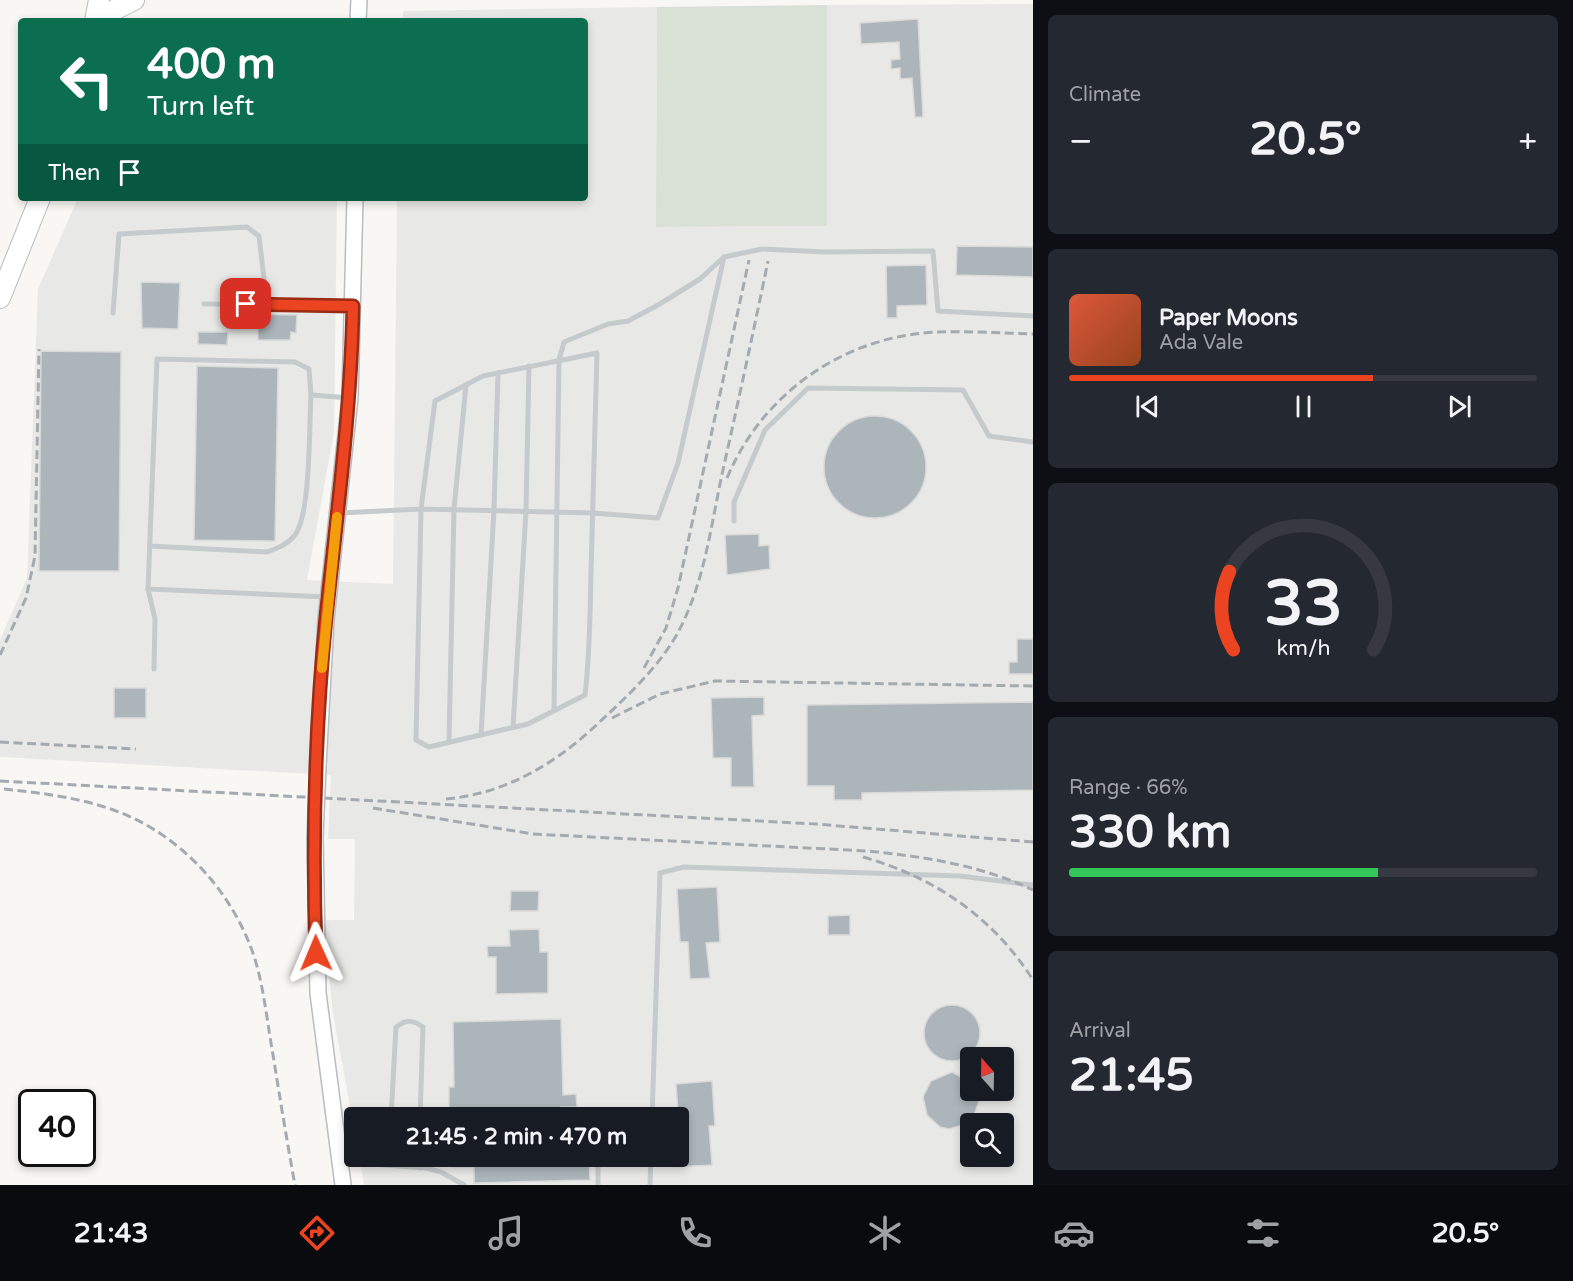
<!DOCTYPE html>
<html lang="en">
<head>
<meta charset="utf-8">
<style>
	body { margin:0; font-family:"Varela Round",sans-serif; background:#242831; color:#f1f3f6; height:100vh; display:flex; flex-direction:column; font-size:22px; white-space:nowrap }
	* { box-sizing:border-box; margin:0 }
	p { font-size:20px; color:#9ea1a6 }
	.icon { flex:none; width:33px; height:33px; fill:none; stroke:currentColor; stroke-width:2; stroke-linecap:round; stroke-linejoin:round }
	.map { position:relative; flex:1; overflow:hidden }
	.drawer { display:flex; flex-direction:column; gap:15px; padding:15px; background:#0d0f14; width:540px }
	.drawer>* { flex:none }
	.top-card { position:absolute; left:18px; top:18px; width:570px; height:183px; border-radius:6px; box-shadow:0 3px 9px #0003; background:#0b6e4f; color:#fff; overflow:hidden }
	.needle { width:39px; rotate:340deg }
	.controls { position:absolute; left:960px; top:1047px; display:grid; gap:12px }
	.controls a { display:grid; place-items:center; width:54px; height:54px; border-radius:6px; background:#171b24; box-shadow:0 3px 9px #0003; font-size:30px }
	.speed { position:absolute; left:18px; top:1089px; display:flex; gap:12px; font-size:30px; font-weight:700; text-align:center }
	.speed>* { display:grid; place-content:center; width:78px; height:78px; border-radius:50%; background:#171b24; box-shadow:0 3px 9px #0003; line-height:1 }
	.speed .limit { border:3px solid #111; border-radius:9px; background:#fff; color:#111 }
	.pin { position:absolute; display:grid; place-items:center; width:51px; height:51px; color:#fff; margin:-26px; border-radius:12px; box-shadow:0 3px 9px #0006 }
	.me { position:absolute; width:66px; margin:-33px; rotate:359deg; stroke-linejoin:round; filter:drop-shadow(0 0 4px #0008) }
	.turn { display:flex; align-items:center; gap:21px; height:126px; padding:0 30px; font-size:27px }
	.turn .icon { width:78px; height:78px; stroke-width:2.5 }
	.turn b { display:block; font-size:42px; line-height:51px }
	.then { display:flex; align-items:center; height:57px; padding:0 30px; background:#0003; gap:12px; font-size:22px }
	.big { font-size:45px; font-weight:700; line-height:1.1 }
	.drawer .tile { flex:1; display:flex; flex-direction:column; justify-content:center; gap:9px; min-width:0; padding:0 21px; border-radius:9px; background:#242831 }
	.drawer .dial { align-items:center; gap:0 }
	.dial svg { height:156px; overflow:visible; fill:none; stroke:#363941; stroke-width:7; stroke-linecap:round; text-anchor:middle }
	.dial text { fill:#f1f3f6; stroke:none }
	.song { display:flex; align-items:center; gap:18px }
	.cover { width:72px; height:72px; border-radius:9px; background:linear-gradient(135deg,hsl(10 70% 55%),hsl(20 70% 35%)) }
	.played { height:6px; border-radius:3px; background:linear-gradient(90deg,#ec4420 65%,#363941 65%) }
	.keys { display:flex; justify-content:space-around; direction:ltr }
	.heat { display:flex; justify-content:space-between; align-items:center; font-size:33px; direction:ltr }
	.charge { height:9px; border-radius:4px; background:linear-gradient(90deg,#34c759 66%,#363941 0) }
	.trip { position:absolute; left:344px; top:1107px; width:345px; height:60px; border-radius:6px; background:#171b24; box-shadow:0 3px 9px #0003; font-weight:700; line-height:60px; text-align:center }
	.dock { display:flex; height:96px; justify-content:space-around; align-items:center; background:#090b0e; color:#9ea1a6 }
	.dock .icon { width:42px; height:42px }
	.dock .on { color:#ec4420 }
	.dock b { font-size:27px; color:#f1f3f6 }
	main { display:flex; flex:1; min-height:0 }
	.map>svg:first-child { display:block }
</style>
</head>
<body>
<main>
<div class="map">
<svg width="1033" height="1185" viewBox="0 0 1033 1185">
	<rect width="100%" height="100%" fill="#f8f7f4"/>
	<path fill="#e8e9e7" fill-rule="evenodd" d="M1033,4V1185H364L359,1157L678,1156V1118H354V1128L332,1008L325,920H354L355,839H328L331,775L0,757V640L27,578L38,289L78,198H337L334,432L307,580L393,584L397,198H585V21H403V11L657,7L656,227L827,226V5ZM970,1058H1004V1090H970ZM970,1124H1004V1156H970Z"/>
	<path fill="#d9e0d5" d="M827,5V226L656,227L657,7Z"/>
	<g fill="#abb5ba" stroke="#d9d9d7" stroke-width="1.5">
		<path d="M918,19L923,117H915L912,78L900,79V68L891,69V60L900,59L899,42L861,44L860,23Z"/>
		<path d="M957,246L1033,247V277L956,275Z"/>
		<path d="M926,265L927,305L897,306V318H887L886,266Z"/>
		<path d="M141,282L180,283L178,329L142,328Z"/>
		<path d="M258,314L297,315L296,333L291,332L290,340H258Z"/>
		<path d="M198,332H228L227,345L198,344Z"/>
		<path d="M41,351L121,352L119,571H39Z"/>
		<path d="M197,366L278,368L275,541L194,540Z"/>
		<circle cx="875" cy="467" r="51"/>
		<path d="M759,534V546L769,545L770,569L727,575L725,535Z"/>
		<path d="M1017,639H1033V674H1009V662H1017Z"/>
		<rect x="114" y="688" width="32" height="30"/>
		<path d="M764,697V715L752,716L754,787H731V758H713L711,698Z"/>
		<path d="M1033,702V790L862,793V800H834V786H807V705Z"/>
		<path d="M717,887L720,942L706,943L710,978L690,979L688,942H680L677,889Z"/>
		<path d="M511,891H539L538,911H510Z"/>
		<path d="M850,915V935H828V916Z"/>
		<path d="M539,929L540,952H548V993L496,994V957H488L487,946H510L509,930Z"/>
		<circle cx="952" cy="1033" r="28"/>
		<path d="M561,1019L563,1095L576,1094L577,1107H561V1118H449V1087H454L453,1022Z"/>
		<path d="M952,1072L970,1082V1090H977L979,1101L973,1118L966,1124L949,1129L940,1127L927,1115L923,1097L931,1081Z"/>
		<path d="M712,1081L715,1126H709L712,1165L673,1167L672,1156H678V1152H681L676,1084Z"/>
		<path d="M450,1156H589L590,1180L474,1183V1167H451Z"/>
	</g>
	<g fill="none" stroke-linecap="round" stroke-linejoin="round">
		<defs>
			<g id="secondary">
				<path d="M358,21L359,0"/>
				<path d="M318,766L326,619L350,398L355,198"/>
				<path d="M315,837L318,993L343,1185"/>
			</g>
			<g id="highway">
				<path d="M95,21L99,0"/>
				<path d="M105,21L116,9L134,0"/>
				<path d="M0,298L40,198"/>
			</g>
		</defs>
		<use href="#secondary" stroke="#b7bdc1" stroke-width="18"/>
		<use href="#highway" stroke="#b9bdc0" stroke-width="22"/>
		<g stroke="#c5cacc" stroke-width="5">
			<path d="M204,304L352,305"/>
			<path d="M113,313L119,234L247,227L259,236L267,304"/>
			<path d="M311,395L309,369L295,362L157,359L148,589L327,597"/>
			<path d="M340,513L421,509L435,401L483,376L597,353C595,426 593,499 591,572C590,613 590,654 585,695L528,724L429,747L416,740L421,509L593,513L658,518L678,463L724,257L762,249L825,252L933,251L938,311L1033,316"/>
			<path d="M734,521V502L765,430L808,388L963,390L989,436L1033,442"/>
			<path d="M150,546L267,552C278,548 288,544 295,535C311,514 309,424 311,395L350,398"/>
			<path d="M148,589L155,619L154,669"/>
			<path d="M554,710L559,360L564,342L608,324L628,321L658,305L700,279L724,257"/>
			<path d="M513,727L526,511L529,366"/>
			<path d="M481,735L494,510L498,373"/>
			<path d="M449,742L454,509L466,385"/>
			<path d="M391,1118L396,1027C407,1019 413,1020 423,1027L420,1118"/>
			<path d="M652,1118L660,873L684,867L960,876L1033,885"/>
			<path d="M342,1162L426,1168L441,1172L464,1185"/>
			<path d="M420,1168V1156"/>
			<path d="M598,1185V1156"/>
			<path d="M650,1185L651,1156"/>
		</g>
		<use href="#secondary" stroke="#fff" stroke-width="15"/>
		<use href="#highway" stroke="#fff" stroke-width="20"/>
		<g stroke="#a3abb0" stroke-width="3" stroke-dasharray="9 4.5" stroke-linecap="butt">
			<path d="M727,478C761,397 836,342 923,333C959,330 997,333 1033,334"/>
			<path d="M0,655L26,598L35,556L39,349"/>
			<path d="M644,668L666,628L678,588L749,260"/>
			<path d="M612,718L660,694L715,681L1033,686"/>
			<path d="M0,742L136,749"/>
			<path d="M0,781L816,824L1033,842"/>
			<path d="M4,789C43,793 82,798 119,812C186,838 240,900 258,970C265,998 268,1027 273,1055C280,1098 287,1142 295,1185"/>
			<path d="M446,799C502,794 550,767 591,730C622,701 654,673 676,636C703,588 710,532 721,479C737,407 753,334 768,261"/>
			<path d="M373,808L533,834L867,851C926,857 980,865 1033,890"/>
			<path d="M863,857C934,877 993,917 1033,980"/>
		</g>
		<defs>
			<path id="secondary-bridge" d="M315,837L318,766"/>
		</defs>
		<use href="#secondary-bridge" stroke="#b7bdc1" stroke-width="18" stroke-linecap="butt"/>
		<use href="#secondary-bridge" stroke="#fff" stroke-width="15"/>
	</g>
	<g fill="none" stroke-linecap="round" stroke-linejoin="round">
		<defs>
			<path id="route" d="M246,304L353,306C351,410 337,513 326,617C315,728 312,841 316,953"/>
		</defs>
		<use href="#route" stroke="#992c15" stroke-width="15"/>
		<use href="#route" stroke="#ec4420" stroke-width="10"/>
		<path stroke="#f59e0b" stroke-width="10" d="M322,668L337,517"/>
	</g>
</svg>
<div class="controls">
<a><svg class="needle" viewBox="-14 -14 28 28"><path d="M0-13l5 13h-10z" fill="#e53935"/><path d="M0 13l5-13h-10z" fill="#9ea1a6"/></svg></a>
<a><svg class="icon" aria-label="search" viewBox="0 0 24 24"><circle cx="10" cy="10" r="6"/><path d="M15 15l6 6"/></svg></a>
</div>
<div class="speed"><div class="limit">40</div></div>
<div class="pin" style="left:246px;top:304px;background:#d93025"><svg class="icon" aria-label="arrive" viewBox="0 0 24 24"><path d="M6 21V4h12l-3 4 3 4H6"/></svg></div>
<svg class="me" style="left:316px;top:953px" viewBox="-20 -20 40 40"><path d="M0-17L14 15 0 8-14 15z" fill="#ec4420" stroke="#fff" stroke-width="4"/></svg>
<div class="trip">21:45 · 2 min · 470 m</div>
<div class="top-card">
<div class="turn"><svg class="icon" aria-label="left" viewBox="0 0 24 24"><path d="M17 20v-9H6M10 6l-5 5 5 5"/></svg><div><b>400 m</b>Turn left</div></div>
<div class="then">Then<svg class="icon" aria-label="arrive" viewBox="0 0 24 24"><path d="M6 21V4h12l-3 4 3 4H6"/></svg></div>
</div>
</div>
<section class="drawer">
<div class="tile"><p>Climate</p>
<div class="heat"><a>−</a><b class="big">20.5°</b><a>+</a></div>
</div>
<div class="tile">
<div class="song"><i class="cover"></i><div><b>Paper Moons</b><p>Ada Vale</p></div></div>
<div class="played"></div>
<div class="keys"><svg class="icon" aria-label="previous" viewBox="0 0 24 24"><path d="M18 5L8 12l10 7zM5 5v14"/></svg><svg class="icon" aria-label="pause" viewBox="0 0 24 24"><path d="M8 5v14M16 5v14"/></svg><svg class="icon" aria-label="next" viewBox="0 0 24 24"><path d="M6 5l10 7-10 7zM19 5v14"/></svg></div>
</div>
<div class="tile dial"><svg viewBox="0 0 100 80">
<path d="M14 69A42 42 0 1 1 86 69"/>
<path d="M14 69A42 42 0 0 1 12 29" stroke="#ec4420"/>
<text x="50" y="56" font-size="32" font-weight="700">33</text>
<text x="50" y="72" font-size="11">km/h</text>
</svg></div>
<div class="tile"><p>Range · 66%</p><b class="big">330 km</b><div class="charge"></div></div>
<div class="tile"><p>Arrival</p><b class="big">21:45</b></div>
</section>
</main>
<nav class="dock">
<b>21:43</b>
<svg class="icon on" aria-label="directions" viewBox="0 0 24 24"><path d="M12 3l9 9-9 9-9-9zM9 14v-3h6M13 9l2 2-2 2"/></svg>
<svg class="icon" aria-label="music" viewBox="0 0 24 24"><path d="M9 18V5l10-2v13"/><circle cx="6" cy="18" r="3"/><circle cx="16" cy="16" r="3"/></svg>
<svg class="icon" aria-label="phone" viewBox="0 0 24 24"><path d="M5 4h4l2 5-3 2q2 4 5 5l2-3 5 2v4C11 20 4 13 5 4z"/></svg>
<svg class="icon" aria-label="climate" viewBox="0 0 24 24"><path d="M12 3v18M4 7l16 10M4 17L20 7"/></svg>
<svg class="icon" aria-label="car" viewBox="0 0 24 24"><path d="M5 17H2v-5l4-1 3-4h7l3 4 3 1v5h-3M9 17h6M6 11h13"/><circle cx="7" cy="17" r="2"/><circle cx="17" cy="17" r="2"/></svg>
<svg class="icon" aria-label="filters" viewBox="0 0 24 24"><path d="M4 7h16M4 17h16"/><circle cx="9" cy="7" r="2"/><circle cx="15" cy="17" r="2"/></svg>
<b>20.5°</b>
</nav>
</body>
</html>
